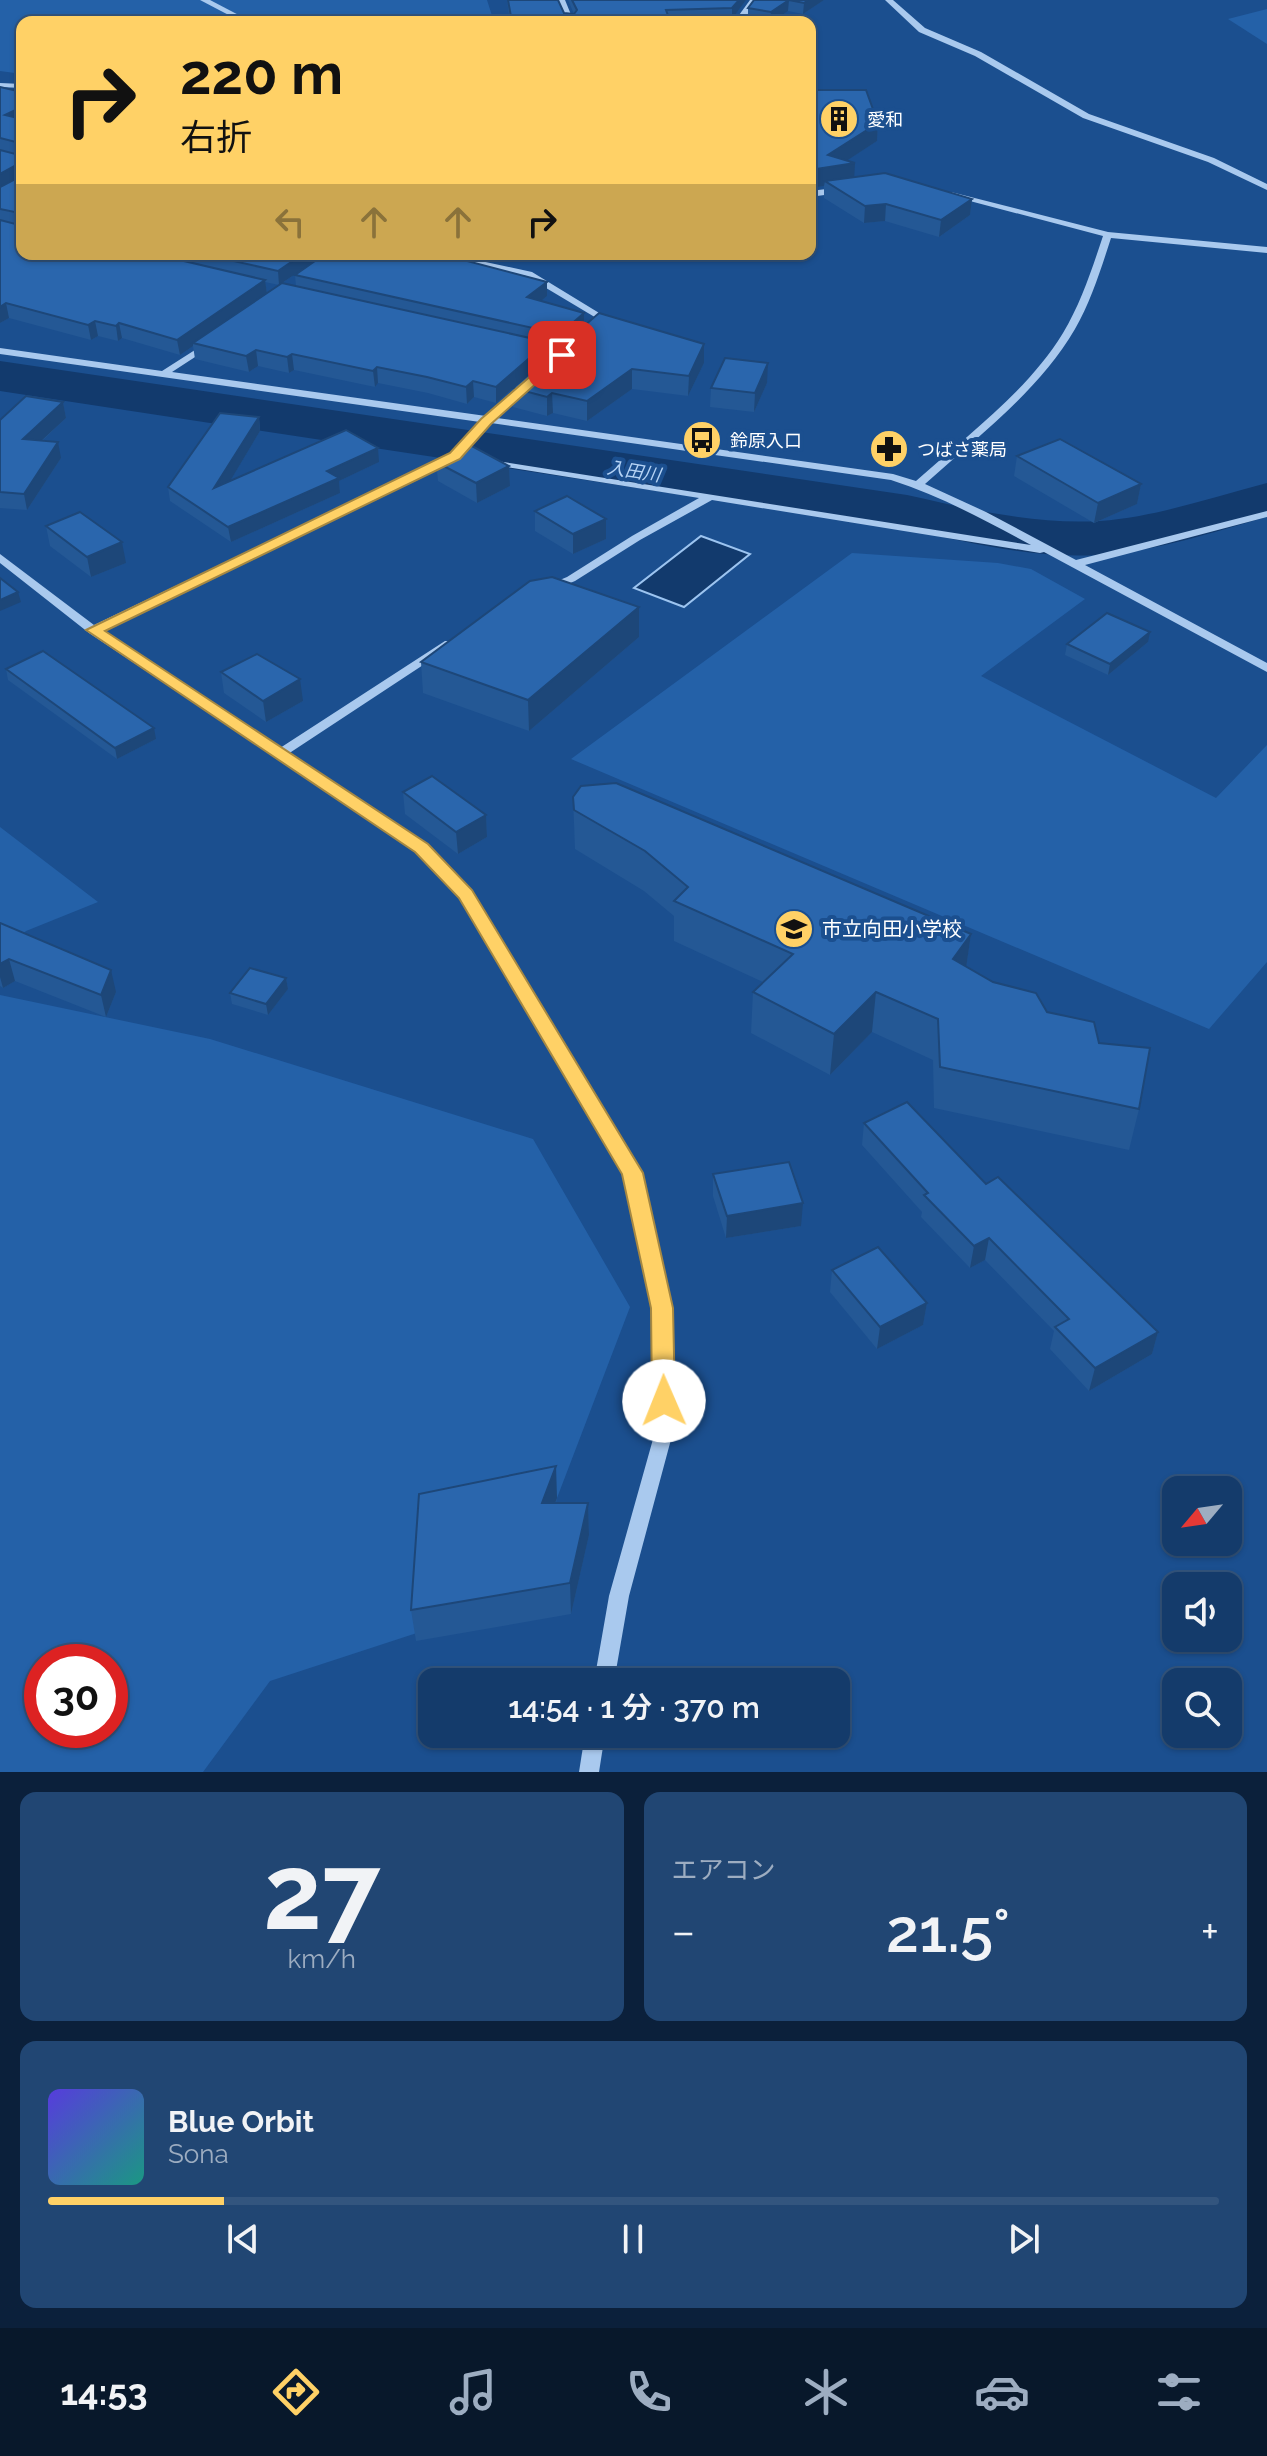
<!DOCTYPE html>
<html lang="ja">
<head>
<meta charset="utf-8">
<style>
	body { margin:0; font-family:Raleway,"Noto Sans JP",sans-serif; background:#214673; color:#f1f3f6; height:100vh; display:flex; flex-direction:column; font-size:30px; white-space:nowrap }
	* { box-sizing:border-box; margin:0 }
	p { font-size:26px; color:#9dadc1 }
	.icon { flex:none; width:44px; height:44px; fill:none; stroke:currentColor; stroke-width:2; stroke-linecap:round; stroke-linejoin:round }
	.map { position:relative; height:1772px; overflow:hidden }
	.sheet { display:flex; flex-direction:column; gap:20px; padding:20px; background:#0b203b; flex:1 }
	.sheet>* { flex:none }
	.hud { position:absolute; left:16px; top:16px; width:800px; height:244px; border-radius:16px; box-shadow:0 2px 6px #0004,0 0 0 2px #33557e; background:#ffd166; color:#111; overflow:hidden }
	.needle { width:52px; rotate:241deg }
	.tools { position:absolute; left:1162px; top:1476px; display:grid; gap:16px }
	.tools a { display:grid; place-items:center; width:80px; height:80px; border-radius:16px; background:#143b6b; box-shadow:0 2px 6px #0004,0 0 0 2px #33557e; font-size:40px }
	.speed { position:absolute; left:24px; top:1644px; display:flex; gap:16px; font-size:40px; font-weight:700; text-align:center }
	.speed>* { display:grid; place-content:center; width:104px; height:104px; border-radius:50%; background:#143b6b; box-shadow:0 2px 6px #0004,0 0 0 2px #33557e; line-height:1 }
	.speed .limit { border:12px solid #d22; background:#fff; color:#111 }
	.pin { position:absolute; display:grid; place-items:center; width:68px; height:68px; color:#fff; margin:-34px; border-radius:16px; box-shadow:0 4px 12px #0006 }
	.me { position:absolute; width:88px; margin:-44px; rotate:359deg; stroke-linejoin:round; filter:drop-shadow(0 0 6px #0008) }
	.turn { display:flex; align-items:center; gap:28px; height:168px; padding:0 32px; font-size:36px }
	.turn .icon { width:104px; height:104px; stroke-width:2.5 }
	.turn b { display:block; font-size:56px; line-height:68px }
	.lanes { display:flex; align-items:center; height:76px; padding:0 32px; background:#0003; justify-content:center; gap:40px; direction:ltr }
	.lanes .off { opacity:.35 }
	.big { font-size:60px; font-weight:600; line-height:1.1 }
	.sheet .tile { flex:1; display:flex; flex-direction:column; justify-content:center; gap:12px; min-width:0; padding:0 28px; border-radius:16px; background:#214673 }
	.sheet .dial { align-items:center; gap:0 }
	.dial b { font-size:104px; line-height:1 }
	.song { display:flex; align-items:center; gap:24px }
	.cover { width:96px; height:96px; border-radius:12px; background:linear-gradient(135deg,hsl(250 70% 55%),hsl(170 70% 35%)) }
	.played { height:8px; border-radius:4px; background:linear-gradient(90deg,#ffd166 15%,#33557e 15%) }
	.keys { display:flex; justify-content:space-around; direction:ltr }
	.heat { display:flex; justify-content:space-between; align-items:center; font-size:44px; direction:ltr }
	.sheet .tiles { flex:1; display:grid; gap:20px; grid-template-columns:1fr 1fr }
	.tile:last-child { grid-column:span 2 }
	.trip { position:absolute; left:418px; top:1668px; width:432px; height:80px; border-radius:16px; background:#143b6b; box-shadow:0 2px 6px #0004,0 0 0 2px #33557e; font-weight:600; line-height:80px; text-align:center }
	.tabs { display:flex; height:128px; justify-content:space-around; align-items:center; background:#08182b; color:#9dadc1 }
	.tabs .icon { width:56px; height:56px }
	.tabs .on { color:#ffd166 }
	.tabs b { font-size:36px; color:#f1f3f6 }
	.map>svg:first-child { display:block }
</style>
</head>
<body>
<div class="map">
<svg width="1267" height="1772" viewBox="0 0 1267 1772">
	<rect width="100%" height="100%" fill="#1b4f8f"/>
	<g fill="#2461a8" fill-rule="evenodd">
		<path d="M0,0H487L494,22H22V74L0,71Z"/>
		<path d="M1267,9V44L1228,19Z"/>
		<path d="M852,553L998,563L1031,569L1085,599L981,676L1216,798L1267,745V962L1209,1029L571,759Z"/>
		<path d="M0,827L98,902L26,931L0,953Z"/>
		<path d="M0,995L210,1039L533,1139L630,1307L518,1600L270,1681L203,1772H0ZM42,1662H110V1730H42Z"/>
	</g>
	<path fill="#123a6d" stroke="#9cc4f0" stroke-width="2" d="M701,536L750,554L684,607L634,588Z"/>
	<g fill="none" stroke-linecap="round" stroke-linejoin="round">
		<path fill="#123a6d" fill-rule="evenodd" d="M0,361L907,495C970,509 1035,525 1100,521C1157,517 1212,497 1267,483V517C1213,532 1157,551 1100,555C1035,559 970,543 907,529L0,391Z"/>
		<g fill="#a9c9ee" fill-rule="evenodd">
			<path d="M200,0H210L252,22H242Z"/>
			<path d="M557,0H565L574,22H566Z"/>
			<path d="M750,0H758L742,22H734Z"/>
			<path d="M885,0H893L925,28L981,52L1089,114L1214,158L1267,184V190L1208,162L1083,118L975,56L919,32Z"/>
			<path d="M0,83L22,84V88L0,87Z"/>
			<path d="M843,187L846,188V192L810,197V191Z"/>
			<path d="M951,192L1108,232L1267,247V253L1111,238C1101,269 1091,301 1075,329C1039,391 977,437 925,484L986,512L1076,560L1267,511V517L1085,565L1267,663V672L1044,552L1040,553L712,500L640,540L575,581L551,591H543V587L567,577L632,536L699,498L488,464L483,461L484,459L1031,545C986,521 941,496 891,480L491,423L459,458L102,630L280,748L445,641H453L455,644L288,754L427,845L471,891L641,1173L671,1308L673,1432L629,1596L614,1682H594L609,1596L655,1432L653,1308L625,1174L461,897L417,851L89,633L0,563V554L94,625L451,454L480,422L0,354V348L162,371L209,341L212,342V346L172,372L486,416L525,384L530,387L529,389L497,418L893,474L916,481C967,435 1027,392 1063,333C1081,303 1092,269 1103,236L951,196Z"/>
			<path d="M430,254H448L532,272L609,319L598,328H592L590,326L598,319L526,276Z"/>
			<path d="M585,1734H605L599,1772H579Z"/>
		</g>
	</g>
	<g fill="#245895" fill-rule="evenodd">
		<path d="M507,0L564,13L574,14L568,0H746L732,19L670,21V22H510Z"/>
		<path d="M754,0H824L803,14L788,11L772,22H762L748,19V8Z"/>
		<path d="M0,87L22,92V254H325L282,283L296,286L295,275L456,254V258L547,296L541,301L584,313V326L704,344V363L688,396L632,389L587,421L553,413L547,416L513,407V389L496,403L474,397L467,404L428,393L378,383L375,387L294,370L289,373L258,366L249,372L195,359L193,346L180,355L122,338L118,341L98,336L91,340L9,318L0,323ZM265,282L279,285L267,293ZM548,346L558,348L549,357Z"/>
		<path d="M810,90L878,123L877,141L847,160L854,177L972,199L970,215L939,237L885,221L864,223L824,198V186L810,188Z"/>
		<path d="M767,383L754,412L710,407L711,388Z"/>
		<path d="M63,402L66,418L42,441L61,458L27,510L0,508V420Z"/>
		<path d="M259,417L260,431L230,481L379,462L339,481L340,493L231,542L170,501L168,487Z"/>
		<path d="M1017,456L1141,484L1137,504L1094,523L1014,476Z"/>
		<path d="M436,462L509,466L510,486L477,503L438,481Z"/>
		<path d="M535,511L606,519V539L573,554L535,531Z"/>
		<path d="M46,526L126,563L91,577L50,546Z"/>
		<path d="M639,607V637L529,731L423,693L421,662Z"/>
		<path d="M1148,642L1108,675L1065,655L1067,644Z"/>
		<path d="M6,669L156,739L117,759L8,680Z"/>
		<path d="M221,672L303,701L266,722L224,693Z"/>
		<path d="M403,792L486,815L487,837L458,854L405,814Z"/>
		<path d="M573,797L971,934L966,967L1047,1012L1099,1043L1139,1109L1129,1150L934,1108L933,1060L872,1032L830,1075L751,1033L753,992L763,982L674,941V916L644,891L575,849Z"/>
		<path d="M0,923L116,992L106,1017L15,981L3,988L0,986Z"/>
		<path d="M286,978L288,989L268,1015L232,1004L230,993Z"/>
		<path d="M864,1123L986,1184L1158,1332L1152,1354L1089,1391L1050,1349L1054,1331L985,1260L970,1268L921,1217L922,1212L862,1145Z"/>
		<path d="M713,1174L801,1226L726,1238L713,1196Z"/>
		<path d="M832,1270L927,1303L923,1325L877,1349L830,1292Z"/>
		<path d="M557,1498L556,1503H588L589,1535L571,1614L416,1641L411,1610Z"/>
	</g>
	<g fill="#1d4779">
		<path d="M739,0H746L732,19V8Z"/>
		<path d="M789,0L788,11L772,22H770L771,12Z"/>
		<path d="M808,0H824L803,14L804,3Z"/>
		<path d="M22,107V121L5,115Z"/>
		<path d="M878,123L877,141L840,165L855,163L854,181H825L824,186L810,188V170L828,155Z"/>
		<path d="M18,164L21,177L0,189V174Z"/>
		<path d="M972,199L970,215L939,237L941,220Z"/>
		<path d="M886,204L885,221L864,223L865,206Z"/>
		<path d="M303,254H325L279,285L278,271Z"/>
		<path d="M265,280L267,294L193,343V346L180,355L177,340Z"/>
		<path d="M547,282V296L528,312L527,297Z"/>
		<path d="M6,303L9,318L0,323V307Z"/>
		<path d="M584,313V328L560,349V334Z"/>
		<path d="M95,321L98,336L91,340L88,325Z"/>
		<path d="M119,323L122,338L118,341L116,326Z"/>
		<path d="M548,342L549,358L496,403V387Z"/>
		<path d="M704,344V363L688,396L689,376Z"/>
		<path d="M256,350L258,366L249,372L246,356Z"/>
		<path d="M292,354L294,370L289,373L287,357Z"/>
		<path d="M768,363L767,383L754,412L755,393Z"/>
		<path d="M377,367L378,383L375,387L373,371Z"/>
		<path d="M632,369V389L587,421V401Z"/>
		<path d="M473,381L474,397L467,404L466,387Z"/>
		<path d="M552,393L553,413L547,416V397Z"/>
		<path d="M63,402L66,418L26,455L23,439Z"/>
		<path d="M259,417L260,431L217,503L214,488Z"/>
		<path d="M58,442L61,458L27,510L24,494Z"/>
		<path d="M378,448L379,462L339,481L340,493L231,542L228,527L327,471Z"/>
		<path d="M509,466L510,486L477,503L476,483Z"/>
		<path d="M1141,484L1137,504L1094,523L1098,503Z"/>
		<path d="M606,519V539L573,554V534Z"/>
		<path d="M122,542L126,563L91,577L87,557Z"/>
		<path d="M18,592L21,602L0,611V600Z"/>
		<path d="M639,607V637L529,731L528,700Z"/>
		<path d="M1150,632L1148,642L1108,675L1110,664Z"/>
		<path d="M300,679L303,701L266,722L263,701Z"/>
		<path d="M154,728L156,739L117,759L115,748Z"/>
		<path d="M486,815L487,837L458,854L456,832Z"/>
		<path d="M971,934L965,975L953,959Z"/>
		<path d="M9,959L15,981L3,988L0,977V964Z"/>
		<path d="M111,970L116,992L106,1017L101,995Z"/>
		<path d="M286,978L288,989L268,1015L266,1004Z"/>
		<path d="M876,992L872,1032L830,1075L834,1034Z"/>
		<path d="M803,1203L801,1226L726,1238L727,1216Z"/>
		<path d="M989,1238L985,1260L970,1268L974,1246Z"/>
		<path d="M927,1303L923,1325L877,1349L880,1327Z"/>
		<path d="M1158,1332L1152,1354L1089,1391L1095,1368Z"/>
		<path d="M556,1466L557,1498L543,1535L542,1503Z"/>
		<path d="M588,1503L589,1535L571,1614L570,1583Z"/>
	</g>
	<g fill="#2a66ad" stroke="#1d4779" stroke-width="2">
		<path d="M508,0H558L564,13L574,14L577,10L572,0H739L732,8L666,10L670,21L662,22H512Z"/>
		<path d="M754,0H808L804,3L789,0L771,12L748,8Z"/>
		<path d="M0,87L22,92V107L5,115L22,119V150L20,143L0,138Z"/>
		<path d="M810,90H866L878,123L828,155L855,163L810,170Z"/>
		<path d="M0,150L19,155L22,152V221L20,213L0,209V187L21,176L22,165L18,164L0,174Z"/>
		<path d="M885,173L972,199L941,220L886,204L865,206L825,181Z"/>
		<path d="M0,220L19,225L22,222V254H154L265,280L177,340L119,323L116,326L95,321L88,325L6,303L0,307Z"/>
		<path d="M202,254H303L278,271Z"/>
		<path d="M325,254H450L448,256L547,282L527,297L584,313L560,334L295,275Z"/>
		<path d="M282,283L548,342L496,387L473,381L466,387L427,377L377,367L373,371L292,354L287,357L256,350L246,356L193,343Z"/>
		<path d="M599,313L704,344L689,376L632,369L587,401L552,393L547,397L513,388Z"/>
		<path d="M725,358L768,363L755,393L711,388Z"/>
		<path d="M26,396L63,402L23,439L58,442L24,494L0,492V420Z"/>
		<path d="M220,413L259,417L214,488L346,430L378,448L327,471L339,478L228,527L168,487Z"/>
		<path d="M1060,439L1141,484L1098,503L1017,456Z"/>
		<path d="M470,445L509,466L476,483L436,462Z"/>
		<path d="M567,496L606,519L573,534L535,511Z"/>
		<path d="M80,512L122,542L87,557L46,526Z"/>
		<path d="M552,577L639,607L528,700L421,662L530,581Z"/>
		<path d="M0,578L18,592L0,600Z"/>
		<path d="M1107,613L1150,632L1110,664L1067,644Z"/>
		<path d="M43,651L154,728L115,748L6,669Z"/>
		<path d="M257,654L300,679L263,701L221,672Z"/>
		<path d="M432,776L486,815L456,832L403,792Z"/>
		<path d="M616,783L971,934L953,959L993,982L1036,993L1047,1012L1094,1022L1099,1043L1150,1048L1139,1109L940,1067L938,1019L876,992L834,1034L753,992L793,954L674,901L688,887L645,851L574,810L573,797L581,786Z"/>
		<path d="M0,923L111,970L101,995L9,959L0,964Z"/>
		<path d="M250,968L286,978L266,1004L230,993Z"/>
		<path d="M907,1102L986,1184L998,1177L1158,1332L1095,1368L1055,1327L1069,1319L989,1238L974,1246L924,1195L928,1193L864,1123Z"/>
		<path d="M789,1162L803,1203L727,1216L713,1174Z"/>
		<path d="M878,1247L927,1303L880,1327L832,1270Z"/>
		<path d="M556,1466L542,1503H588L570,1583L411,1610L419,1494Z"/>
	</g>
	<path fill="#ffd166" stroke="#a68842" stroke-width="2" d="M557,353L568,355L491,424L460,459L105,631L428,844L472,890L643,1173L673,1308L675,1401L672,1408L664,1411L655,1408L652,1401L651,1308L622,1174L459,898L415,852L86,630L450,453L481,419Z"/>
	<defs>
		<symbol id="building-disc" viewBox="-11 -11 22 22"><circle r="9.5" fill="#ffd166" stroke="#1b4f8f"/><path d="M-4-6H4V6H1V3H-1V6H-4ZM-2.5-4.3h1.7v1.8h-1.7ZM.8-4.3h1.7v1.8H.8ZM-2.5-1h1.7V.8h-1.7ZM.8-1h1.7V.8H.8Z" fill="#111"/></symbol>
		<symbol id="bus-disc" viewBox="-11 -11 22 22"><circle r="9.5" fill="#ffd166" stroke="#1b4f8f"/><path d="M-5-6H5V4H4V6H2V4H-2V6H-4V4H-5ZM-3.5-4V0h7V-4ZM-3.5 1.2v1.5H-2V1.2ZM2 1.2v1.5H3.5V1.2Z" fill="#111"/></symbol>
		<symbol id="pharmacy-disc" viewBox="-11 -11 22 22"><circle r="9.5" fill="#ffd166" stroke="#1b4f8f"/><path d="M-2-6h4v4h4v4h-4v4h-4v-4h-4v-4h4Z" fill="#111"/></symbol>
		<symbol id="school-disc" viewBox="-11 -11 22 22"><circle r="9.5" fill="#ffd166" stroke="#1b4f8f"/><path d="M0-5L7-2L0 1L-7-2ZM-4 1L0 2.5L4 1V4Q0 6-4 4Z" fill="#111"/></symbol>
	</defs>
	<g fill-rule="evenodd">
		<use href="#building-disc" x="817" y="97" width="44" height="44"/>
		<use href="#bus-disc" x="680" y="418" width="44" height="44"/>
		<use href="#pharmacy-disc" x="867" y="427" width="44" height="44"/>
		<use href="#school-disc" x="772" y="907" width="44" height="44"/>
	</g>
	<g text-anchor="middle" dominant-baseline="central" stroke-width="8" stroke-linejoin="round" paint-order="stroke">
		<g font-size="18" fill="#fff" stroke="#1b4f8f" text-anchor="start">
			<text x="867" y="119">愛和</text>
			<text x="730" y="440">鈴原入口</text>
			<text x="917" y="449">つばさ薬局</text>
		</g>
		<g font-size="18" font-style="italic" fill="#b5d3f5" stroke="#1b4f8f">
			<text transform="translate(634 471) rotate(9)">入田川</text>
		</g>
		<g font-size="20" fill="#fff" stroke="#1b4f8f" text-anchor="start">
			<text x="822" y="929">市立向田小学校</text>
		</g>
	</g>
</svg>
<div class="tools">
<a><svg class="needle" viewBox="-14 -14 28 28"><path d="M0-13l5 13h-10z" fill="#e53935"/><path d="M0 13l5-13h-10z" fill="#9dadc1"/></svg></a>
<a><svg class="icon" aria-label="sound" viewBox="0 0 24 24"><path d="M4 9h4l5-4v14l-5-4H4zM17 9q2 3 0 6"/></svg></a>
<a><svg class="icon" aria-label="search" viewBox="0 0 24 24"><circle cx="10" cy="10" r="6"/><path d="M15 15l6 6"/></svg></a>
</div>
<div class="speed"><div class="limit">30</div></div>
<div class="pin" style="left:562px;top:355px;background:#d93025"><svg class="icon" aria-label="arrive" viewBox="0 0 24 24"><path d="M6 21V4h12l-3 4 3 4H6"/></svg></div>
<svg class="me" style="left:664px;top:1401px" viewBox="-20 -20 40 40"><circle r="19" fill="#fff"/><path d="M0-13L10 11 0 6-10 11z" fill="#ffd166"/></svg>
<div class="trip">14:54 · 1 分 · 370 m</div>
<div class="hud">
<div class="turn"><svg class="icon" aria-label="right" viewBox="0 0 24 24"><path d="M7 20v-9h11M14 6l5 5-5 5"/></svg><div><b>220 m</b>右折</div></div>
<div class="lanes"><svg class="icon off" aria-label="left" viewBox="0 0 24 24"><path d="M17 20v-9H6M10 6l-5 5 5 5"/></svg><svg class="icon off" aria-label="ahead" viewBox="0 0 24 24"><path d="M12 20V5M6 11l6-6 6 6"/></svg><svg class="icon off" aria-label="ahead" viewBox="0 0 24 24"><path d="M12 20V5M6 11l6-6 6 6"/></svg><svg class="icon" aria-label="right" viewBox="0 0 24 24"><path d="M7 20v-9h11M14 6l5 5-5 5"/></svg></div>
</div>
</div>
<section class="sheet">
<div class="tiles">
<div class="tile dial"><b>27</b><p>km/h</p></div>
<div class="tile"><p>エアコン</p>
<div class="heat"><a>−</a><b class="big">21.5°</b><a>+</a></div>
</div>
<div class="tile">
<div class="song"><i class="cover"></i><div><b>Blue Orbit</b><p>Sona</p></div></div>
<div class="played"></div>
<div class="keys"><svg class="icon" aria-label="previous" viewBox="0 0 24 24"><path d="M18 5L8 12l10 7zM5 5v14"/></svg><svg class="icon" aria-label="pause" viewBox="0 0 24 24"><path d="M8 5v14M16 5v14"/></svg><svg class="icon" aria-label="next" viewBox="0 0 24 24"><path d="M6 5l10 7-10 7zM19 5v14"/></svg></div>
</div>
</div>
</section>
<nav class="tabs">
<b>14:53</b>
<svg class="icon on" aria-label="directions" viewBox="0 0 24 24"><path d="M12 3l9 9-9 9-9-9zM9 14v-3h6M13 9l2 2-2 2"/></svg>
<svg class="icon" aria-label="music" viewBox="0 0 24 24"><path d="M9 18V5l10-2v13"/><circle cx="6" cy="18" r="3"/><circle cx="16" cy="16" r="3"/></svg>
<svg class="icon" aria-label="phone" viewBox="0 0 24 24"><path d="M5 4h4l2 5-3 2q2 4 5 5l2-3 5 2v4C11 20 4 13 5 4z"/></svg>
<svg class="icon" aria-label="climate" viewBox="0 0 24 24"><path d="M12 3v18M4 7l16 10M4 17L20 7"/></svg>
<svg class="icon" aria-label="car" viewBox="0 0 24 24"><path d="M5 17H2v-5l4-1 3-4h7l3 4 3 1v5h-3M9 17h6M6 11h13"/><circle cx="7" cy="17" r="2"/><circle cx="17" cy="17" r="2"/></svg>
<svg class="icon" aria-label="filters" viewBox="0 0 24 24"><path d="M4 7h16M4 17h16"/><circle cx="9" cy="7" r="2"/><circle cx="15" cy="17" r="2"/></svg>
</nav>
</body>
</html>
